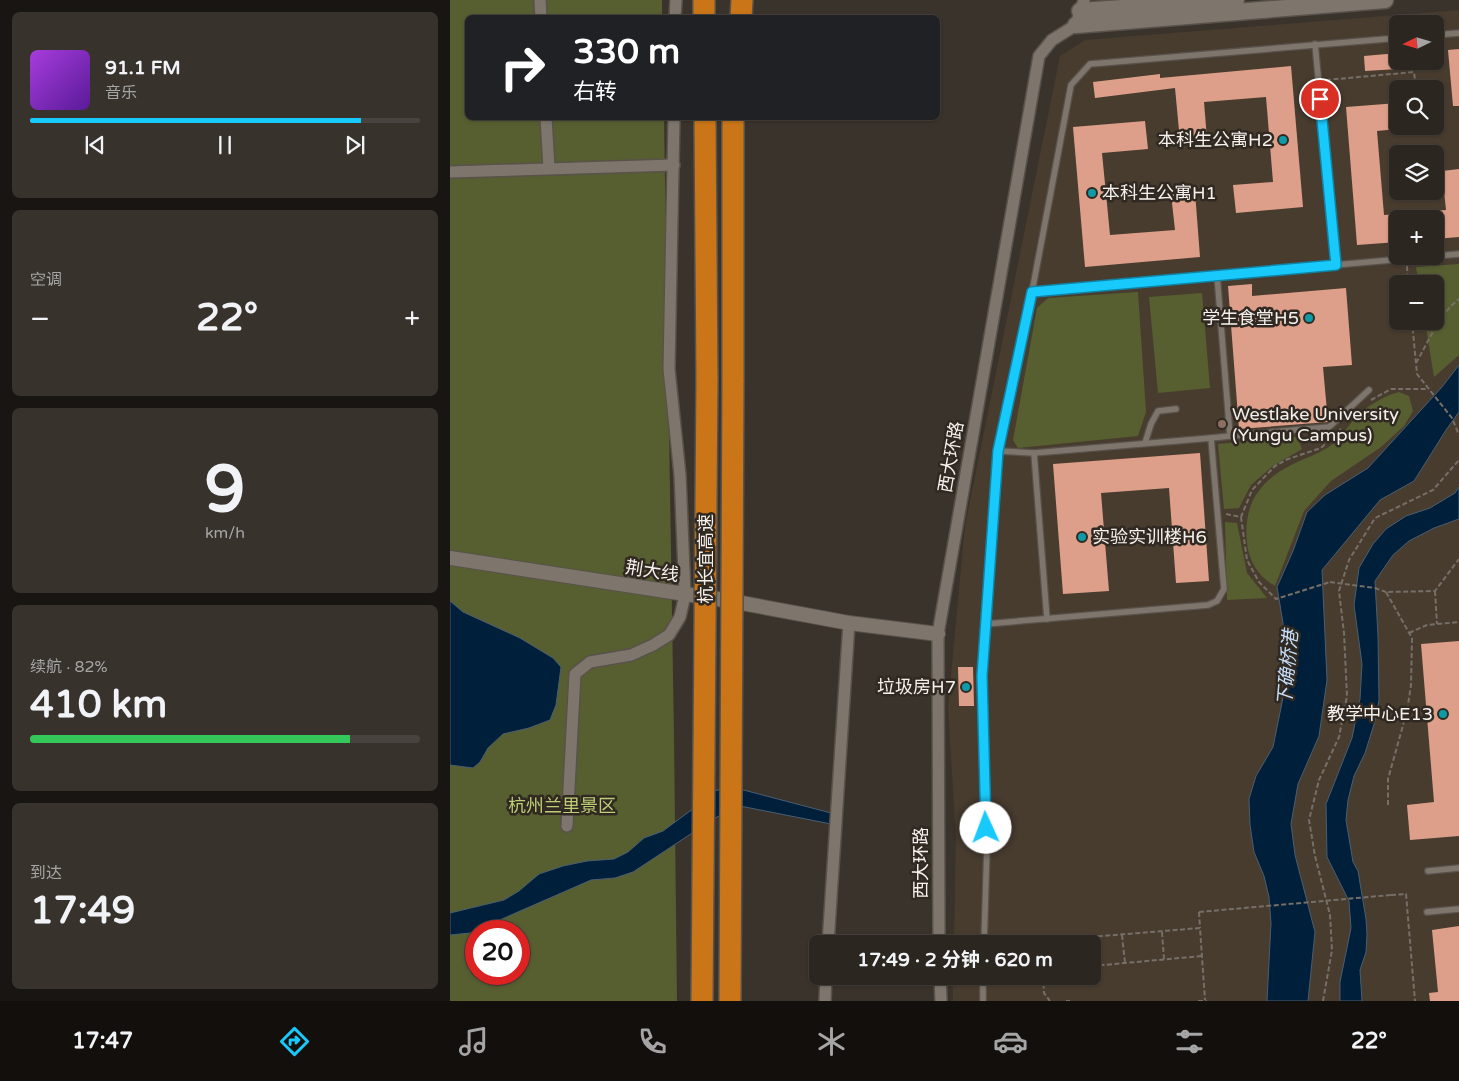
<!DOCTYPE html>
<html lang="zh">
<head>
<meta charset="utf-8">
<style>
	body { margin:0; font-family:"Varela Round","Noto Sans SC",sans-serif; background:#38322d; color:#f1f3f6; height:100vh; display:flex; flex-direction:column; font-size:19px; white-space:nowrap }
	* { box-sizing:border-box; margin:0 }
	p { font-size:16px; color:#a6a5a5 }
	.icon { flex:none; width:28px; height:28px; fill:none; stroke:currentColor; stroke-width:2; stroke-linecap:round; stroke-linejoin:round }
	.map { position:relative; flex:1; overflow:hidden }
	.panel { display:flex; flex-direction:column; gap:12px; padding:12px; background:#181512; width:450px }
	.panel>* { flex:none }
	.top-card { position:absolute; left:15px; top:15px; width:475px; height:105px; border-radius:8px; box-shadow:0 1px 4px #0004,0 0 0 1px #48433e; background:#202124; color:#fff; overflow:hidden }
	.needle { width:32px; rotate:265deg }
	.tools { position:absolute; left:939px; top:15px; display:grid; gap:10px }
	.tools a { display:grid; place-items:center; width:55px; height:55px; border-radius:8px; background:#2c2620; box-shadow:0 1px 4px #0004,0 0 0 1px #48433e; font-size:25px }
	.speed { position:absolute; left:15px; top:920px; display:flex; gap:10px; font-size:25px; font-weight:700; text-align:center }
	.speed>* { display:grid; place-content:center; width:65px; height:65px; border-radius:50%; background:#2c2620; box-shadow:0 1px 4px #0004,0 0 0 1px #48433e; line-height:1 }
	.speed .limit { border:8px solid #d22; background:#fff; color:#111 }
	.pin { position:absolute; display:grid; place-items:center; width:42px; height:42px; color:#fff; margin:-21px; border:2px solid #fff; border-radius:50%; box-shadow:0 1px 5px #0007 }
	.me { position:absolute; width:55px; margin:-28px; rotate:358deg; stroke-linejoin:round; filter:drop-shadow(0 0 4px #0008) }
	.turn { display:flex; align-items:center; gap:18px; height:105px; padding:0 25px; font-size:22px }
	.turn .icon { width:65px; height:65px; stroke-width:2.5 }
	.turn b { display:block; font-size:35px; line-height:42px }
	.big { font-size:38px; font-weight:700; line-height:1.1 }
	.panel .card { flex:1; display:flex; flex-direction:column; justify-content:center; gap:8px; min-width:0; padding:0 18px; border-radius:8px; background:#38322d }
	.panel .dial { align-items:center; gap:0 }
	.dial b { font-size:65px; line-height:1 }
	.song { display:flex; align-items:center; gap:15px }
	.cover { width:60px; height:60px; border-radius:8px; background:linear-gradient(135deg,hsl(280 70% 55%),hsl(270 70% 35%)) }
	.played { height:5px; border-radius:2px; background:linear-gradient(90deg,#18cafc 85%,#48433e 85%) }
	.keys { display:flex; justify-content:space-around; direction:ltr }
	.heat { display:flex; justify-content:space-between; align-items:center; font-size:28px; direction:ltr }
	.charge { height:8px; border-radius:4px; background:linear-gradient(90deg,#34c759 82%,#48433e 0) }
	.trip { position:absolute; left:359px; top:935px; width:292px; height:50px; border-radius:8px; background:#2c2620; box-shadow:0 1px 4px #0004,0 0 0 1px #48433e; font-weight:700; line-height:50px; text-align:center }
	.tabs { display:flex; height:80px; justify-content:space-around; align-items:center; background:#120f0d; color:#a6a5a5 }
	.tabs .icon { width:35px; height:35px }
	.tabs .current { color:#18cafc }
	.tabs b { font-size:22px; color:#f1f3f6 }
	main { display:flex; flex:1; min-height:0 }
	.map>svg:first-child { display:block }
</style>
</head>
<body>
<main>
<section class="panel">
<div class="card">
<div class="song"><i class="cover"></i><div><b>91.1 FM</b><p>音乐</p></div></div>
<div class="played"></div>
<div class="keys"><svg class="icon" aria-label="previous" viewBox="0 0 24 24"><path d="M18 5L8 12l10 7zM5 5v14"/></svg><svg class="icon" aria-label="pause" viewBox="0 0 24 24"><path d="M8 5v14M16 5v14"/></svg><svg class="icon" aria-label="next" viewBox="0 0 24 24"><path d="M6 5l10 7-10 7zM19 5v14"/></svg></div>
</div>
<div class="card"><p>空调</p>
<div class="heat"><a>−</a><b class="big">22°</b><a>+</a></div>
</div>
<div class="card dial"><b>9</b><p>km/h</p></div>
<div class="card"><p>续航 · 82%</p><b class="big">410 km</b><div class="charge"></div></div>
<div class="card"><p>到达</p><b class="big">17:49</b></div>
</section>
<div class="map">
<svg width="1009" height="1001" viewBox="0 0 1009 1001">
	<rect width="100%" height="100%" fill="#3a332b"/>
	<path fill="#483c2f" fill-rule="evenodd" d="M1009,10V1001H503V976H642V944H504L506,836L498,708L515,526L610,56L635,40ZM948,24H985V61H948ZM948,89H985V126H948ZM948,154H985V191H948ZM948,219H985V256H948ZM948,284H985V321H948Z"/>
	<g fill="#575f31" fill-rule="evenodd">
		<path d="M0,0H212V17L18,18V118H214L224,738L227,1001H0ZM26,931H69V974H26Z"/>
		<path d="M1009,264V355L984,377L975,321H985V284H969L966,267Z"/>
		<path d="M688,292L696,412L688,436L568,448L563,440L587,308L598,298Z"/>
		<path d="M752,293L760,388L708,393L699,297Z"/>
		<path d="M949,392L959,396L963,411L954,426L931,447L881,481L854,511L825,586C809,577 799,562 797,543C793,504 809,481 843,464C857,457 872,453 884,443C892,436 899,425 906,417C917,406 934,396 949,392Z"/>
		<path d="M847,437L852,449L823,466L801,485L789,508L774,509L768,444Z"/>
		<path d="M775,522L787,523L797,573L817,598L777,600Z"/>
	</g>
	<g fill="#001f3b" stroke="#4a5e70">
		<path d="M1009,365V412L996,430L964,481L930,500L872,570L877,680L869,736L848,784L841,824L845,855L865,932L858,1001H817L821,923L819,897L814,876L804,852L800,825L799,799L806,776L823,747L836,683L833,623L827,587L843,551L857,512L875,495L918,468L992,387Z"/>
		<path d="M1009,487V519L984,528L959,541L943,555L925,581L928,636L929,700L925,721L915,753L904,776L898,800L896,820L903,862L908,871L916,919L917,934L916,952L910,970L912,1001H890V982L901,928L899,901L877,857L876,804L902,738L910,699L912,664L904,605L909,568L923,544L936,529L956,516L980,508L1005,493Z"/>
		<path d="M0,601L13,612L70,638L103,658L111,667L106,705L100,720L79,728L53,734L38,748L30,762L23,768L0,765Z"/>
		<path d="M286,788L381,813V824L290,806L265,818L183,872L165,878L141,880L20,933L0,935V913L54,900L69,891L89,874L113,866L137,861L164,859L178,852L194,838L213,831L244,808L260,791Z"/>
	</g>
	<g fill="#de9f8a">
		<path d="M1009,49V106H1003L998,50Z"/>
		<path d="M948,53V69L915,71L914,56Z"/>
		<path d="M841,66L853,207L786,213L783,185L823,182L816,97L754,102L757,139L730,141L725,88L645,98L643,82L710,74V78Z"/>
		<path d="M948,103V129L927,131L934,215L948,214V242L907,245L896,107Z"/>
		<path d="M695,121L698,149L652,153L660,235L725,230L721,194L745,192L750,257L635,267L623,127Z"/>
		<path d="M1009,169V237L985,239V219H968V212L996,210L992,171Z"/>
		<path d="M802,284V296L896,288L902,365L873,367L878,422L789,429L778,286Z"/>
		<path d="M750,453L759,581L726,583L719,488L651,493L659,591L613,594L603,464Z"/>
		<path d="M1009,641V836L960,840L957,805L984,802L971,644Z"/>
		<path d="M508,667H523L524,706H509Z"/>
		<path d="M1009,926V1001H980L979,993L988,992L982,930Z"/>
	</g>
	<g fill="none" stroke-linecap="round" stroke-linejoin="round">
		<defs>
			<g id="service">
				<path d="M985,35L1009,33"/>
				<path d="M948,38L640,64L621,85L582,292L1009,254"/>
				<path d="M865,44L886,265"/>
				<path d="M780,436L879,427L919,390"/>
				<path d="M695,443L701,424L708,411L726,409"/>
				<path d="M548,451L584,453L761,438"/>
				<path d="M584,453L597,619"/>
				<path d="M535,624L758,605L767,601L774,589L761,438L780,436L767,275"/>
				<path d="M978,871L1009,868"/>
				<path d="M977,912L1009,909"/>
				<path d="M534,944L537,846L532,676L535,624L548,451L582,292"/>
				<path d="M533,976V1001"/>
			</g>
			<g id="minor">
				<path d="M90,0L91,18"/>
				<path d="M225,18L226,0"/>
				<path d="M96,118L99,168"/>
				<path d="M0,172L224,165"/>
				<path d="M117,826L125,674L140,662L181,655L203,645L219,635L230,617L235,595L230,475L219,369L224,118"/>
				<path d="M378,944L399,623"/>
				<path d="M489,944L488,634L589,56L602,40L626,25L634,0"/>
				<path d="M490,976L491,1001"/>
				<path d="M375,1001L376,976"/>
			</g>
			<path id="tertiary" d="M0,558L281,601L399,623L488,634"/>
			<g id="secondary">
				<path d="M630,11L786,0"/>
				<path d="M626,25L935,0"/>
			</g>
			<g id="motorway">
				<path d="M254,0V18"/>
				<path d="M291,18L292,0"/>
				<path d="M255,118L257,379"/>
				<path d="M283,118V382"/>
			</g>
		</defs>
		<use href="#service" stroke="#58524b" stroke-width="8"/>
		<use href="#minor" stroke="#58524b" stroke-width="14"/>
		<use href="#tertiary" stroke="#58524b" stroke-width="16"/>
		<use href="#secondary" stroke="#58524b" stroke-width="19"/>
		<use href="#motorway" stroke="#58524b" stroke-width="24"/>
		<g stroke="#766f68" stroke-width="2" stroke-dasharray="5 2.5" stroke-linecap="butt">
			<path d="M876,80L964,72L966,89"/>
			<path d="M985,115H990"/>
			<path d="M957,266L958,284"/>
			<path d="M962,321L967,374L1002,418L1009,435"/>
			<path d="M966,363C977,344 991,312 1009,299"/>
			<path d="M921,400L941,389H978"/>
			<path d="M776,514L791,517L802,490L825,466L838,459L871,448L893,427"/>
			<path d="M791,517L797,560L809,582L826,599L880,582"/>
			<path d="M985,591L987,624"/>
			<path d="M959,633L977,625L1009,622"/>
			<path d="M938,805V779L957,711L961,685L962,638L936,592L985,591L1009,559"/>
			<path d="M941,895L956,894L965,1001"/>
			<path d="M749,912L750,928"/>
			<path d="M712,932L714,959"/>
			<path d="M672,935L675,963"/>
			<path d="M591,944V941L750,928L755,1000"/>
			<path d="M642,966L752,956"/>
			<path d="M593,976L594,993L600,1001"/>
			<path d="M616,1001H620"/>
			<path d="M748,1001H757"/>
			<path d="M873,1001L882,950L880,915L865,856L859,820L869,780L889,737L897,696L894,633L889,591L899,560L925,518L983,490L1009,460"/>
		</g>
		<use href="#service" stroke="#7e766d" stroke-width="5.5"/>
		<use href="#minor" stroke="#7e766d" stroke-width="11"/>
		<use href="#tertiary" stroke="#7e766d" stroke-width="14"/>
		<use href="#secondary" stroke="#7e766d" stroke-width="16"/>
		<use href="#motorway" stroke="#c97518" stroke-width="21"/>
		<defs>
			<g id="motorway-bridge">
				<path d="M252,1001L257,379"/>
				<path d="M280,1001L283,382"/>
			</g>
		</defs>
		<use href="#motorway-bridge" stroke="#58524b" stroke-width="24" stroke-linecap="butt"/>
		<g stroke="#766f68" stroke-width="2" stroke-dasharray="5 2.5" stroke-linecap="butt">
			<path d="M880,582L925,588L936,592"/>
			<path d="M749,912L941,895"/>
		</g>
		<use href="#motorway-bridge" stroke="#c97518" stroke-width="21"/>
	</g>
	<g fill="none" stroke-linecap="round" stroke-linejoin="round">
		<defs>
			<path id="route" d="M536,828L532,676L548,451L582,292L886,265L870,99"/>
		</defs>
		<use href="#route" stroke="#1083a4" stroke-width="12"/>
		<use href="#route" stroke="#18cafc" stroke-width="9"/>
	</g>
	<g fill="#0f9aa8" stroke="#302921" stroke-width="2">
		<circle cx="833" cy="140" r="5"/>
		<circle cx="642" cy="193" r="5"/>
		<circle cx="859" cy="318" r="5"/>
		<circle cx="632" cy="537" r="5"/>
		<circle cx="516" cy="687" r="5"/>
		<circle cx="993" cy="714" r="5"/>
	</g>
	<circle fill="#8d6e63" stroke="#302921" stroke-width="2" cx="772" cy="424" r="5"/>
	<g text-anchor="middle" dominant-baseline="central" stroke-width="5" stroke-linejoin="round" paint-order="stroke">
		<g font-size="18" fill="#f5f0eb" stroke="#302921" text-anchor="end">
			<text x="823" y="140">本科生公寓H2</text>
			<text x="652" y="193" text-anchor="start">本科生公寓H1</text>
			<text x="849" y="318">学生食堂H5</text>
			<text x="782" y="414" text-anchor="start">Westlake University<tspan x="782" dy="21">(Yungu Campus)</tspan></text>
			<text x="642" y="537" text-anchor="start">实验实训楼H6</text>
			<text x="506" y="687">垃圾房H7</text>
			<text x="983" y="714">教学中心E13</text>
		</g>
		<g font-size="18" fill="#f5f0eb" stroke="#302921">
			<text transform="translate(501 457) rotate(-80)">西大环路</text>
			<text transform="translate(256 559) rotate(-90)">杭长宜高速</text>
			<text transform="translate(202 571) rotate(9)">荆大线</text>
			<text transform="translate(471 863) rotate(-90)">西大环路</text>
		</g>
		<g font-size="18" fill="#becc75" stroke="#302921">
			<text x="112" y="806">杭州兰里景区</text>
		</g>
		<g font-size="19" font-style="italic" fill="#c5def8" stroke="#302921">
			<text transform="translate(838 668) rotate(-85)">下确桥港</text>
		</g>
	</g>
</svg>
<div class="tools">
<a><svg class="needle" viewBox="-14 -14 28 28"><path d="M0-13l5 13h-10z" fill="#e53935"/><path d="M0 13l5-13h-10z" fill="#a6a5a5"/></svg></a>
<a><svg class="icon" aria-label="search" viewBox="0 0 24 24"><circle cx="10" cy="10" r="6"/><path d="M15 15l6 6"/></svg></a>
<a><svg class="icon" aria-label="layers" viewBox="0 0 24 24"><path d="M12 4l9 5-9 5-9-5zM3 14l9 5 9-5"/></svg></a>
<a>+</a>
<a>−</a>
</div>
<div class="speed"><div class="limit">20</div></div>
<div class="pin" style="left:870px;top:99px;background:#d93025"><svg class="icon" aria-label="arrive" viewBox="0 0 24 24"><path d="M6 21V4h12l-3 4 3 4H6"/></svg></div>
<svg class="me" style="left:536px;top:828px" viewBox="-20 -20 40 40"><circle r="19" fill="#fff"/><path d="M0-13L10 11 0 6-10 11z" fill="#18cafc"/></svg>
<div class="trip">17:49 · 2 分钟 · 620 m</div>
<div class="top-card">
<div class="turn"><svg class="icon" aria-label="right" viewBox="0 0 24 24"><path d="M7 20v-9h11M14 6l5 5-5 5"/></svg><div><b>330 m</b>右转</div></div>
</div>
</div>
</main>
<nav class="tabs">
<b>17:47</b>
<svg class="icon current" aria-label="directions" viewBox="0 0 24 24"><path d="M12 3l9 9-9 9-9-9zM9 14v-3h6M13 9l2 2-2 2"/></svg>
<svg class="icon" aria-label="music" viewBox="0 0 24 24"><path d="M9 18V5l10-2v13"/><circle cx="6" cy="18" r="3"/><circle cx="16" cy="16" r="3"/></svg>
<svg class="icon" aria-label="phone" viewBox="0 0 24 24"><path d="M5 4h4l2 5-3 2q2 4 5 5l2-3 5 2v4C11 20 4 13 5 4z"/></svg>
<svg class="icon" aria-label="climate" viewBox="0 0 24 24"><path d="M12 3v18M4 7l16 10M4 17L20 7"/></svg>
<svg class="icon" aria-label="car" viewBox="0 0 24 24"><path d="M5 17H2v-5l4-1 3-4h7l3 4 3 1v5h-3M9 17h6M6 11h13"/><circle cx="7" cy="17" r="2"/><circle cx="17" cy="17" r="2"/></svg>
<svg class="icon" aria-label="filters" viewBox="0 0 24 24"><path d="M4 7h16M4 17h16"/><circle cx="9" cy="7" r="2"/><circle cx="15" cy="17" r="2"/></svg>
<b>22°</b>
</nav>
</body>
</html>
